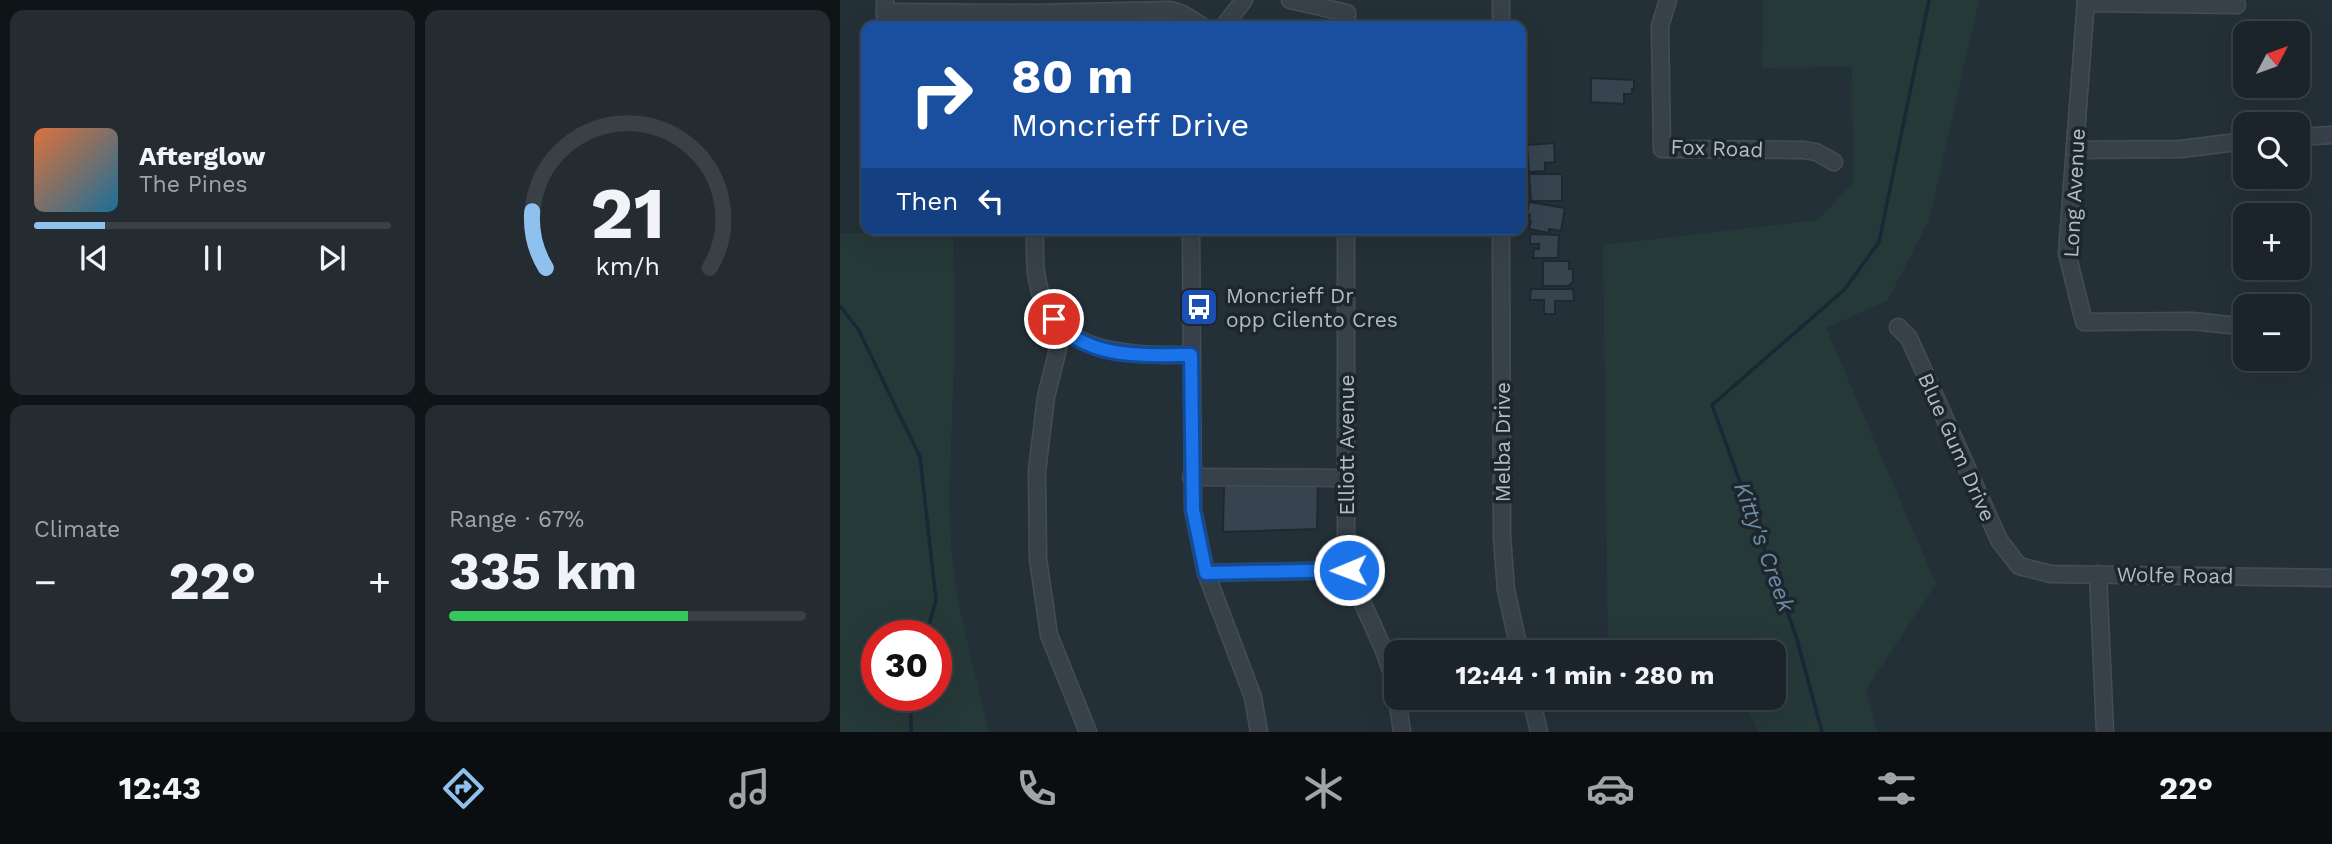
<!DOCTYPE html>
<html lang="en">
<head>
<meta charset="utf-8">
<style>
	body { margin:0; font-family:"Work Sans",sans-serif; background:#242c32; color:#f1f3f6; height:100vh; display:flex; flex-direction:column; font-size:26px; white-space:nowrap }
	* { box-sizing:border-box; margin:0 }
	p { font-size:23px; color:#a0a4a8 }
	.icon { flex:none; width:38px; height:38px; fill:none; stroke:currentColor; stroke-width:2; stroke-linecap:round; stroke-linejoin:round }
	.map { position:relative; flex:1; overflow:hidden }
	.panel { display:flex; flex-direction:column; gap:10px; padding:10px; background:#0f1417; width:840px }
	.panel>* { flex:none }
	.top-card { position:absolute; left:21px; top:21px; width:665px; height:214px; border-radius:14px; box-shadow:0 7px 28px #0002,0 0 0 2px #394147; background:#1a4fa0; color:#fff; overflow:hidden }
	.needle { width:46px; rotate:49deg }
	.fabs { position:absolute; left:1393px; top:21px; display:grid; gap:14px }
	.fabs a { display:grid; place-items:center; width:77px; height:77px; border-radius:14px; background:#1b242a; box-shadow:0 7px 28px #0002,0 0 0 2px #394147; font-size:35px }
	.speed { position:absolute; left:21px; top:620px; display:flex; gap:14px; font-size:35px; font-weight:700; text-align:center }
	.speed>* { display:grid; place-content:center; width:91px; height:91px; border-radius:50%; background:#1b242a; box-shadow:0 7px 28px #0002,0 0 0 2px #394147; line-height:1 }
	.speed .limit { border:10px solid #d22; background:#fff; color:#111 }
	.pin { position:absolute; display:grid; place-items:center; width:60px; height:60px; color:#fff; margin:-30px; border:4px solid #fff; border-radius:50%; box-shadow:0 2px 7px #0007 }
	.me { position:absolute; width:77px; margin:-38px; rotate:269deg; stroke-linejoin:round; filter:drop-shadow(0 0 5px #0008) }
	.turn { display:flex; align-items:center; gap:24px; height:147px; padding:0 35px; font-size:32px }
	.turn .icon { width:91px; height:91px; stroke-width:2.5 }
	.turn b { display:block; font-size:49px; line-height:60px }
	.then { display:flex; align-items:center; height:66px; padding:0 35px; background:#0003; gap:14px; font-size:26px }
	.big { font-size:52px; font-weight:700; line-height:1.1 }
	.panel .tile { flex:1; display:flex; flex-direction:column; justify-content:center; gap:10px; min-width:0; padding:0 24px; border-radius:14px; background:#242c32 }
	.panel .dial { align-items:center; gap:0 }
	.dial svg { height:182px; overflow:visible; fill:none; stroke:#394147; stroke-width:7; stroke-linecap:round; text-anchor:middle }
	.dial text { fill:#f1f3f6; stroke:none }
	.song { display:flex; align-items:center; gap:21px }
	.cover { width:84px; height:84px; border-radius:10px; background:linear-gradient(135deg,hsl(20 70% 55%),hsl(200 70% 35%)) }
	.played { height:7px; border-radius:4px; background:linear-gradient(90deg,#8fc1ee 20%,#394147 20%) }
	.keys { display:flex; justify-content:space-around; direction:ltr }
	.heat { display:flex; justify-content:space-between; align-items:center; font-size:38px; direction:ltr }
	.charge { height:10px; border-radius:5px; background:linear-gradient(90deg,#34c759 67%,#394147 0) }
	.panel .tiles { flex:1; display:grid; gap:10px; grid-template-columns:repeat(2,1fr) }
	.trip { position:absolute; left:544px; top:640px; width:402px; height:70px; border-radius:14px; background:#1b242a; box-shadow:0 7px 28px #0002,0 0 0 2px #394147; font-weight:700; line-height:70px; text-align:center }
	.tab-bar { display:flex; height:112px; justify-content:space-around; align-items:center; background:#0b0e11; color:#a0a4a8 }
	.tab-bar .icon { width:49px; height:49px }
	.tab-bar .on { color:#8fc1ee }
	.tab-bar b { font-size:32px; color:#f1f3f6 }
	main { display:flex; flex:1; min-height:0 }
	.map>svg:first-child { display:block }
</style>
</head>
<body>
<main>
<section class="panel">
<div class="tiles">
<div class="tile">
<div class="song"><i class="cover"></i><div><b>Afterglow</b><p>The Pines</p></div></div>
<div class="played"></div>
<div class="keys"><svg class="icon" aria-label="previous" viewBox="0 0 24 24"><path d="M18 5L8 12l10 7zM5 5v14"/></svg><svg class="icon" aria-label="pause" viewBox="0 0 24 24"><path d="M8 5v14M16 5v14"/></svg><svg class="icon" aria-label="next" viewBox="0 0 24 24"><path d="M6 5l10 7-10 7zM19 5v14"/></svg></div>
</div>
<div class="tile dial"><svg viewBox="0 0 100 80">
<path d="M14 69A42 42 0 1 1 86 69"/>
<path d="M14 69A42 42 0 0 1 8 44" stroke="#8fc1ee"/>
<text x="50" y="56" font-size="32" font-weight="700">21</text>
<text x="50" y="72" font-size="11">km/h</text>
</svg></div>
<div class="tile"><p>Climate</p>
<div class="heat"><a>−</a><b class="big">22°</b><a>+</a></div>
</div>
<div class="tile"><p>Range · 67%</p><b class="big">335 km</b><div class="charge"></div></div>
</div>
</section>
<div class="map">
<svg width="1492" height="732" viewBox="0 0 1492 732">
	<rect width="100%" height="100%" fill="#243038"/>
	<g fill="#263939" fill-rule="evenodd">
		<path d="M923,0H1139L1089,220L1048,300L986,328L1096,584L1025,691L1038,732H918L903,701L769,712L768,698H934V653H768L763,245L978,220L1013,182L1012,67L922,68Z"/>
		<path d="M0,233L113,234L115,334L109,501L112,558L120,612L149,732H0ZM37,635H96V695H37Z"/>
	</g>
	<g fill="none" stroke-linecap="round" stroke-linejoin="round">
		<g stroke="#192835" stroke-width="3.5">
			<path d="M0,306L18,329L80,457L96,600L86,635"/>
			<path d="M71,695V732"/>
			<path d="M982,732L956,636L872,405L1005,289L1039,242L1089,0"/>
		</g>
	</g>
	<g fill="#37444f" stroke="#1f2830" stroke-width="2">
		<path d="M751,78L794,80V89H792V94H784V104L751,102Z"/>
		<path d="M714,143L715,162L705,163V171L689,172L687,145Z"/>
		<path d="M689,174H722V201H691Z"/>
		<path d="M689,202L725,208L721,231L709,229V233L689,229L691,221H689L690,215L687,214Z"/>
		<path d="M690,234L719,235L718,258H693L694,249H699V244H690Z"/>
		<path d="M703,261H729V269H733V281L729,286H703Z"/>
		<path d="M691,289H733L734,301H715V314H704V300H690Z"/>
		<path d="M478,483L477,529L383,532L384,485Z"/>
	</g>
	<g fill="none" stroke-linecap="round" stroke-linejoin="round">
		<defs>
			<g id="minor">
				<path d="M450,0L507,13V26"/>
				<path d="M661,0V26"/>
				<path d="M828,0L820,26L822,149L964,150L976,152L994,162"/>
				<path d="M1246,0L1227,253L1244,322L1352,321L1390,325"/>
				<path d="M1246,3L1397,5"/>
				<path d="M45,12L195,13L331,10L343,14L362,26"/>
				<path d="M45,26V0"/>
				<path d="M384,26L404,0"/>
				<path d="M1458,137L1492,135"/>
				<path d="M1235,150L1341,149L1405,141"/>
				<path d="M195,229C195,245 194,263 197,279C210,357 289,355 351,355"/>
				<path d="M351,229L353,510L366,573L413,697L419,732"/>
				<path d="M506,229V552C514,601 549,643 556,694"/>
				<path d="M661,229L662,537L666,590L680,653"/>
				<path d="M1058,327L1069,338L1159,540L1179,566L1211,574L1492,578"/>
				<path d="M223,329L206,397L197,471L198,559L209,635L248,732"/>
				<path d="M351,477L506,478"/>
				<path d="M366,573L509,570"/>
				<path d="M1258,574L1265,732"/>
				<path d="M557,698L562,732"/>
				<path d="M691,698L699,732"/>
			</g>
		</defs>
		<use href="#minor" stroke="#444d55" stroke-width="19"/>
		<use href="#minor" stroke="#384149" stroke-width="16"/>
	</g>
	<g fill="none" stroke-linecap="round" stroke-linejoin="round">
		<defs>
			<path id="route" d="M214,319C247,360 304,355 351,355L353,510L366,573L509,570"/>
		</defs>
		<use href="#route" stroke="#114b97" stroke-width="18"/>
		<use href="#route" stroke="#1a73e8" stroke-width="12"/>
	</g>
	<defs>
		<symbol id="bus-square" viewBox="-11 -11 22 22"><rect x="-9" y="-9" width="18" height="18" rx="4" fill="#1a4fb4" stroke="#1d262e"/><path d="M-5-6H5V4H4V6H2V4H-2V6H-4V4H-5ZM-3.5-4V0h7V-4ZM-3.5 1.2v1.5H-2V1.2ZM2 1.2v1.5H3.5V1.2Z" fill="#fff"/></symbol>
	</defs>
	<g fill-rule="evenodd">
		<use href="#bus-square" x="337" y="285" width="44" height="44"/>
	</g>
	<g text-anchor="middle" dominant-baseline="central" stroke-width="7" stroke-linejoin="round" paint-order="stroke">
		<g font-size="21" fill="#b3bcc5" stroke="#1d262e">
			<text transform="translate(877 148) rotate(2)">Fox Road</text>
			<text transform="translate(1234 193) rotate(-87)">Long Avenue</text>
			<text transform="translate(662 442) rotate(-90)">Melba Drive</text>
			<text transform="translate(506 445) rotate(-90)">Elliott Avenue</text>
			<text transform="translate(1117 447) rotate(66)">Blue Gum Drive</text>
			<text transform="translate(1335 575) rotate(1)">Wolfe Road</text>
		</g>
		<g font-size="21" fill="#b3bcc5" stroke="#1d262e" text-anchor="start">
			<text x="386" y="295">Moncrieff Dr<tspan x="386" dy="24">opp Cilento Cres</tspan></text>
		</g>
		<g font-size="23" font-style="italic" fill="#6f8ba1" stroke="#1d262e">
			<text transform="translate(924 547) rotate(70)">Kitty's Creek</text>
		</g>
	</g>
</svg>
<div class="fabs">
<a><svg class="needle" viewBox="-14 -14 28 28"><path d="M0-13l5 13h-10z" fill="#e53935"/><path d="M0 13l5-13h-10z" fill="#a0a4a8"/></svg></a>
<a><svg class="icon" aria-label="search" viewBox="0 0 24 24"><circle cx="10" cy="10" r="6"/><path d="M15 15l6 6"/></svg></a>
<a>+</a>
<a>−</a>
</div>
<div class="speed"><div class="limit">30</div></div>
<div class="pin" style="left:214px;top:319px;background:#d93025"><svg class="icon" aria-label="arrive" viewBox="0 0 24 24"><path d="M6 21V4h12l-3 4 3 4H6"/></svg></div>
<svg class="me" style="left:509px;top:570px" viewBox="-20 -20 40 40"><circle r="17" fill="#1a73e8" stroke="#fff" stroke-width="3"/><path d="M0-11L8 9 0 5-8 9z" fill="#fff"/></svg>
<div class="trip">12:44 · 1 min · 280 m</div>
<div class="top-card">
<div class="turn"><svg class="icon" aria-label="right" viewBox="0 0 24 24"><path d="M7 20v-9h11M14 6l5 5-5 5"/></svg><div><b>80 m</b>Moncrieff Drive</div></div>
<div class="then">Then<svg class="icon" aria-label="left" viewBox="0 0 24 24"><path d="M17 20v-9H6M10 6l-5 5 5 5"/></svg></div>
</div>
</div>
</main>
<nav class="tab-bar">
<b>12:43</b>
<svg class="icon on" aria-label="directions" viewBox="0 0 24 24"><path d="M12 3l9 9-9 9-9-9zM9 14v-3h6M13 9l2 2-2 2"/></svg>
<svg class="icon" aria-label="music" viewBox="0 0 24 24"><path d="M9 18V5l10-2v13"/><circle cx="6" cy="18" r="3"/><circle cx="16" cy="16" r="3"/></svg>
<svg class="icon" aria-label="phone" viewBox="0 0 24 24"><path d="M5 4h4l2 5-3 2q2 4 5 5l2-3 5 2v4C11 20 4 13 5 4z"/></svg>
<svg class="icon" aria-label="climate" viewBox="0 0 24 24"><path d="M12 3v18M4 7l16 10M4 17L20 7"/></svg>
<svg class="icon" aria-label="car" viewBox="0 0 24 24"><path d="M5 17H2v-5l4-1 3-4h7l3 4 3 1v5h-3M9 17h6M6 11h13"/><circle cx="7" cy="17" r="2"/><circle cx="17" cy="17" r="2"/></svg>
<svg class="icon" aria-label="filters" viewBox="0 0 24 24"><path d="M4 7h16M4 17h16"/><circle cx="9" cy="7" r="2"/><circle cx="15" cy="17" r="2"/></svg>
<b>22°</b>
</nav>
</body>
</html>
